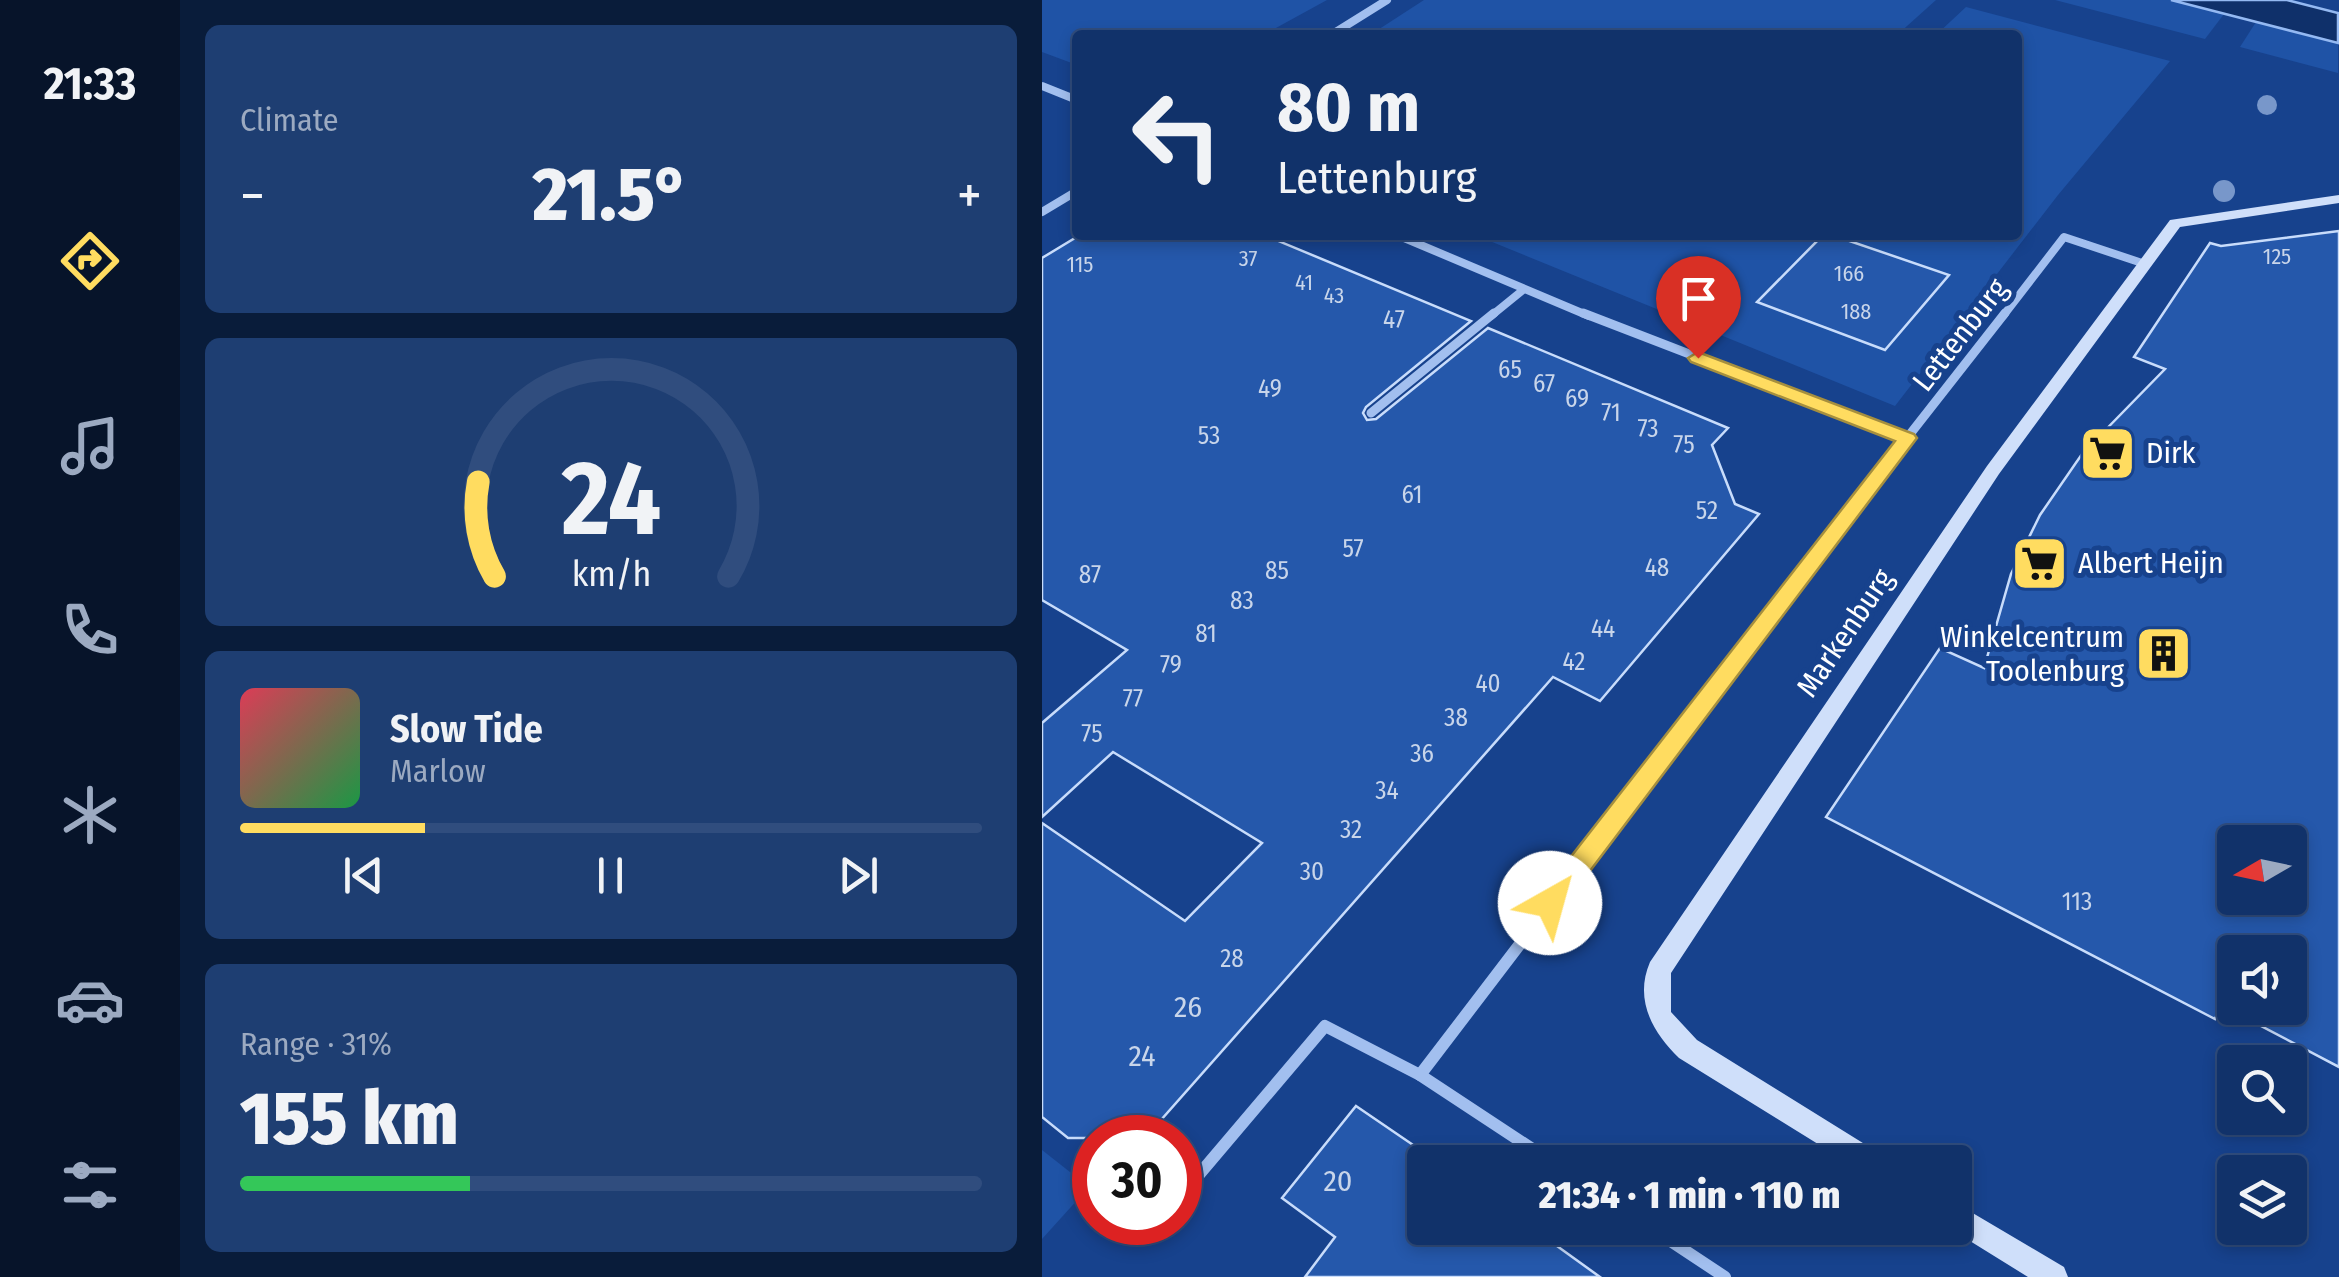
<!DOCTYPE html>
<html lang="en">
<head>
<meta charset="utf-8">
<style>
	body { margin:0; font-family:"Fira Sans Condensed",sans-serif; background:#1e3e72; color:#f1f3f6; height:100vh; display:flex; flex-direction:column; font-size:38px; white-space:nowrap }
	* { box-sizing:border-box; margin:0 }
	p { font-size:32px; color:#9caac1 }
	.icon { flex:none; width:55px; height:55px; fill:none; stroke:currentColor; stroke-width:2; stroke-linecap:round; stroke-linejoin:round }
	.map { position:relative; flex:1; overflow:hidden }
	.drawer { display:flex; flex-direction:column; gap:25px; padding:25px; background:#091c3a; width:862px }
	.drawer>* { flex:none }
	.hud { position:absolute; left:30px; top:30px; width:950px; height:210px; border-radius:10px; box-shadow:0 5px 15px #0003,0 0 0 2px #304d7e; background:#11326a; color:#f1f3f6; overflow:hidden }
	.needle { width:65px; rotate:261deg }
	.buttons { position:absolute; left:1175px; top:825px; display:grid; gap:20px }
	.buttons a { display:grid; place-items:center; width:90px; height:90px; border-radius:10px; background:#11326a; box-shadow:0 5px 15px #0003,0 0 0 2px #304d7e; font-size:50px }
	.speed { position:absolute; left:30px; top:1115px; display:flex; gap:20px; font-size:50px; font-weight:700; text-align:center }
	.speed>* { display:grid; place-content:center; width:130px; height:130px; border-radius:50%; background:#11326a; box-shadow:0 5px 15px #0003,0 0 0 2px #304d7e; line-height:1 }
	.speed .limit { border:15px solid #d22; background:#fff; color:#111 }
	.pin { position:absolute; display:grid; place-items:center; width:85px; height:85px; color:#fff; margin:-102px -42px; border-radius:50% 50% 50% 0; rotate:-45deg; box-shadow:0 0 10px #0007 }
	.pin .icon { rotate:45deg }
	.me { position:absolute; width:110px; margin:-55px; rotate:38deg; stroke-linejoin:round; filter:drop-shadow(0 0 8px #0008) }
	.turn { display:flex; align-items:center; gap:35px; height:210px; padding:0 40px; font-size:45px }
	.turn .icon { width:130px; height:130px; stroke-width:2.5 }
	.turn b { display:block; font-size:70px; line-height:85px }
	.big { font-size:75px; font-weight:800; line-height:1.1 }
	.drawer .tile { flex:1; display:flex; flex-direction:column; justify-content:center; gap:15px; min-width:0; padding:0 35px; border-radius:15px; background:#1e3e72 }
	.drawer .dial { align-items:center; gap:0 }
	.dial svg { height:260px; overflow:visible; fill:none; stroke:#304d7e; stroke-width:7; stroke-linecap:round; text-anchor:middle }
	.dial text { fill:#f1f3f6; stroke:none }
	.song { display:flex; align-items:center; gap:30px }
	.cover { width:120px; height:120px; border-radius:15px; background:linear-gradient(135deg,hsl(350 70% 55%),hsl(140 70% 35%)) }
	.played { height:10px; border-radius:5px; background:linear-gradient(90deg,#ffdc60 25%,#304d7e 25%) }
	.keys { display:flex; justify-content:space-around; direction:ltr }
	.heat { display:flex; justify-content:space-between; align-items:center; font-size:55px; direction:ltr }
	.charge { height:15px; border-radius:8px; background:linear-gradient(90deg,#34c759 31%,#304d7e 0) }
	.trip { position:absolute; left:365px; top:1145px; width:565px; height:100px; border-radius:10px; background:#11326a; box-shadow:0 5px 15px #0003,0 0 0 2px #304d7e; font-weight:800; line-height:100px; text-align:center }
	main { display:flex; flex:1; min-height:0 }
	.dock { display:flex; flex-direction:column; width:180px; justify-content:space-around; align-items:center; background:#07142a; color:#9caac1 }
	.dock .icon { width:70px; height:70px }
	.dock .current { color:#ffdc60 }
	.dock b { font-size:45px; color:#f1f3f6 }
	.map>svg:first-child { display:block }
</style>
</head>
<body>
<main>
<nav class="dock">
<b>21:33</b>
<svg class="icon current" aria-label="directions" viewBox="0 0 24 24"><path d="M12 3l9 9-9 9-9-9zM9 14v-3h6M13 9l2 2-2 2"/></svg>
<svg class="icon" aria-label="music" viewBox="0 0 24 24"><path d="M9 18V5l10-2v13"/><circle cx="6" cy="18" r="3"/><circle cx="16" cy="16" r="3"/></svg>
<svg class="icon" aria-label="phone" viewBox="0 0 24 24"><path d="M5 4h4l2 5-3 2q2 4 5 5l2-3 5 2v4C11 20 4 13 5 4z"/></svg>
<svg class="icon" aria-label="climate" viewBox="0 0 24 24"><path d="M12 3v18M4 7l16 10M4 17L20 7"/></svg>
<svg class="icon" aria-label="car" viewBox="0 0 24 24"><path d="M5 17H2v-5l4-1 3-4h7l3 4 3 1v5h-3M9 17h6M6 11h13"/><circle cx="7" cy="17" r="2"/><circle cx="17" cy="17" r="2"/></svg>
<svg class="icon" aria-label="filters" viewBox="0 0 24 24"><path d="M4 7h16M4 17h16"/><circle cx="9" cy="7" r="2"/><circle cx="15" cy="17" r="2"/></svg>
</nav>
<section class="drawer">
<div class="tile"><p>Climate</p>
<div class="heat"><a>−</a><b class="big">21.5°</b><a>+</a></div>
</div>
<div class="tile dial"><svg viewBox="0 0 100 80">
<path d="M14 69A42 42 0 1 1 86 69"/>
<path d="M14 69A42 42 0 0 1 9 40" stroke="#ffdc60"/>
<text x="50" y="56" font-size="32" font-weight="700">24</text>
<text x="50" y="72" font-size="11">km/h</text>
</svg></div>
<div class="tile">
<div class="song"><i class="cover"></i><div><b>Slow Tide</b><p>Marlow</p></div></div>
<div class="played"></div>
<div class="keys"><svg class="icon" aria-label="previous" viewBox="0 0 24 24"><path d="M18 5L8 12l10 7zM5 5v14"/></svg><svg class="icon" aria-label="pause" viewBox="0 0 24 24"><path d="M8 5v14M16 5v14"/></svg><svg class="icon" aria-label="next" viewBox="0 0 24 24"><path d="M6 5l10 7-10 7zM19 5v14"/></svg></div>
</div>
<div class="tile"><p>Range · 31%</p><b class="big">155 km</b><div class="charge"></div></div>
</section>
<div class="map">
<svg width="1297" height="1277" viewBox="0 0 1297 1277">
	<rect width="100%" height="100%" fill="#17428d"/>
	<g fill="#1f53a6">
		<path d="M0,0H285L221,35H35V65L0,52Z"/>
		<path d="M382,0H894L855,35H328Z"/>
		<path d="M1013,0H1129L1182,14L1163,39Z"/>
		<path d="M924,7L1128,61L1016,195L853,406L433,235H975V35H894Z"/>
		<path d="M1214,22L1296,43V73L1198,47Z"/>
		<path d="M0,1150L47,1187L0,1239Z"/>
	</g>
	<path fill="#0f306a" stroke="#94b9f2" stroke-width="2.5" d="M1129,0H1245L1296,13V43Z"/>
	<g fill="#2558ab" stroke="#c8dcfb" stroke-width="2.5" fill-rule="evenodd">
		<path d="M1297,231V1067L1179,1005L1173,1019L784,817L898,648L942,668L969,574L998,515L1040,454L1123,369L1092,357L1168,243L1179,246ZM1192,842H1248V898H1192ZM1192,952H1248V1008H1192Z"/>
		<path d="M38,235H222L429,321L324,407L321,413L325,420L334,419L446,328L686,428L670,445L693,504L717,514L558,701L511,677L103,1138H26L0,1117V823L143,921L220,843L71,752L0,817V723L85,650L0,600V258Z"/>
		<path d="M781,235H790L907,275L843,350L715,302Z"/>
		<path d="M314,1106L396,1162H382V1228H490L558,1277H263L293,1237L240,1198Z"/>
	</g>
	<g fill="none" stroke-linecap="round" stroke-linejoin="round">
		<g stroke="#a2bfef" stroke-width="8">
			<path d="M289,35L345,0"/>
			<path d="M0,86L35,100"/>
			<path d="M0,212L35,191"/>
			<path d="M355,235L547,316"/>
			<path d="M449,316L481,290"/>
			<path d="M961,316L1022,237L1103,264"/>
		</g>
		<g stroke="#a2bfef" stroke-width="9">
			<path d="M541,313L865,438L963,313"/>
			<path d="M329,413L452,313"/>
			<path d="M641,731L865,438"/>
		</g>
		<g stroke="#a2bfef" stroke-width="12">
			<path d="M378,1075L643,728"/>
			<path d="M138,1197L283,1026L378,1075L510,1162"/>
			<path d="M609,1228L683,1277"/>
			<path d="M102,1238L116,1222"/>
		</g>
		<g fill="#cfdffa" fill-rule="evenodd">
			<path d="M1297,195V203L1138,227L957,474L629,973V1012L655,1040L837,1153L841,1162H805L637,1058C610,1032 592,999 608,962L945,466L1128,220Z"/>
			<path d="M912,1202L1022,1267L1026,1277H986L907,1228H912Z"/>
		</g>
	</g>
	<g fill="#7897ca">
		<circle cx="1225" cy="105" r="10"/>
		<circle cx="1182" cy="191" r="11"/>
	</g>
	<path fill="#ffdc60" stroke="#a68f3e" stroke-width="2.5" d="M656,352L872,434L875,438L517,912L508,915L499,912L495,903L499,895L853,441L649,362L646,358Z"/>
	<defs>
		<symbol id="supermarket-square" viewBox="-11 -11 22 22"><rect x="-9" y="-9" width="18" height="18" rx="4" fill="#ffdc60" stroke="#17428d"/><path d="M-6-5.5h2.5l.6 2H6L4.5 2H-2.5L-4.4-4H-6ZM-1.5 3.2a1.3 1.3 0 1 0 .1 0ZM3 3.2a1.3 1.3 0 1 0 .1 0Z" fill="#111"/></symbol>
		<symbol id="building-square" viewBox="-11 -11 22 22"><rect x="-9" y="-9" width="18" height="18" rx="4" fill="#ffdc60" stroke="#17428d"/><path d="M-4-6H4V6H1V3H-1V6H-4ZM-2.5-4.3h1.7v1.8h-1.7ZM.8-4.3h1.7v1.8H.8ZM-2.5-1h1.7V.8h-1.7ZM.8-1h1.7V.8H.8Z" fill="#111"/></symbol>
	</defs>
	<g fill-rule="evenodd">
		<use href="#supermarket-square" x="1034" y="422" width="63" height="63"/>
		<use href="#supermarket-square" x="966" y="532" width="63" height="63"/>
		<use href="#building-square" x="1090" y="622" width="63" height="63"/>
	</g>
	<g text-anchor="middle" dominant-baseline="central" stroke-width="10" stroke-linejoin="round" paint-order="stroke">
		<g font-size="22" fill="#c8d5ea">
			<text x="1235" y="256">125</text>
			<text x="206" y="258">37</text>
			<text x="38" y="264">115</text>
			<text x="807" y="273">166</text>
			<text x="262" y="282">41</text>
			<text x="292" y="295">43</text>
			<text x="814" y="311">188</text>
		</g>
		<g font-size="25" fill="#c8d5ea">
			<text x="352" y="320">47</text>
			<text x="468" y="370">65</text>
			<text x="502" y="384">67</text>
			<text x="228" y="389">49</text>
			<text x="535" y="399">69</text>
			<text x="569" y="413">71</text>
			<text x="606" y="429">73</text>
			<text x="167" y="436">53</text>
			<text x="642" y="445">75</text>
			<text x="370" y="495">61</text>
			<text x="665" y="511">52</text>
			<text x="311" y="549">57</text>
			<text x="615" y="568">48</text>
			<text x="235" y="571">85</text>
			<text x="48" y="575">87</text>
			<text x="200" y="601">83</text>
			<text x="561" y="629">44</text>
			<text x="164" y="634">81</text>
			<text x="532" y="662">42</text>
			<text x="129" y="665">79</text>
			<text x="446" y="684">40</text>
			<text x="91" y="699">77</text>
			<text x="414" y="718">38</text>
			<text x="50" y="734">75</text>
			<text x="380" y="754">36</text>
			<text x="345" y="791">34</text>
			<text x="309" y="830">32</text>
			<text x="270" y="872">30</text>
			<text x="1035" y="902">113</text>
			<text x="190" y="959">28</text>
		</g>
		<g font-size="30" fill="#fff" stroke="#17428d">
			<text transform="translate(918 335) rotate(-52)">Lettenburg</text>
			<text transform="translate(803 633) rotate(-56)">Markenburg</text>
		</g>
		<g font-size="30" fill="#fff" stroke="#17428d" text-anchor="start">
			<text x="1104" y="453">Dirk</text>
			<text x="1036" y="563">Albert Heijn</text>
			<text x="1082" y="637" text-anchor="end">Winkelcentrum<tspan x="1082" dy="34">Toolenburg</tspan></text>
		</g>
		<g font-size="30" fill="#c8d5ea">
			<text x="146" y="1007">26</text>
			<text x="100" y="1056">24</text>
			<text x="296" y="1181">20</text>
		</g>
	</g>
</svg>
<div class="buttons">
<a><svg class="needle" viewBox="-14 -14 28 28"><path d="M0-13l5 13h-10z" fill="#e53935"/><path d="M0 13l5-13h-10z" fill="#9caac1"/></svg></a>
<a><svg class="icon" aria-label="sound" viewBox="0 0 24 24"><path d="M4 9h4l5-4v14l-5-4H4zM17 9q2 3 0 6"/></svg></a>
<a><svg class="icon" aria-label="search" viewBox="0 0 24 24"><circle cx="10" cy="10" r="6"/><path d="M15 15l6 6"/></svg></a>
<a><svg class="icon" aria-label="layers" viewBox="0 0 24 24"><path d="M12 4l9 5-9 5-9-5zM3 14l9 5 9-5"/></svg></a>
</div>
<div class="speed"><div class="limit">30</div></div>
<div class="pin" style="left:656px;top:358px;background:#d93025"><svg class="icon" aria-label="arrive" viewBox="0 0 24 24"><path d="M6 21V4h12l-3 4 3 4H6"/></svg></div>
<svg class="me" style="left:508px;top:903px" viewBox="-20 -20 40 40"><circle r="19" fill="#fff"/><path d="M0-13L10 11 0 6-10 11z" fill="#ffdc60"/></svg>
<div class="trip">21:34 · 1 min · 110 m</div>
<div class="hud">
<div class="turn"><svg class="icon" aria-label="left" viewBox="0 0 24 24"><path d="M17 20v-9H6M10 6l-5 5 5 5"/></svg><div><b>80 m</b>Lettenburg</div></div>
</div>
</div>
</main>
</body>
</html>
